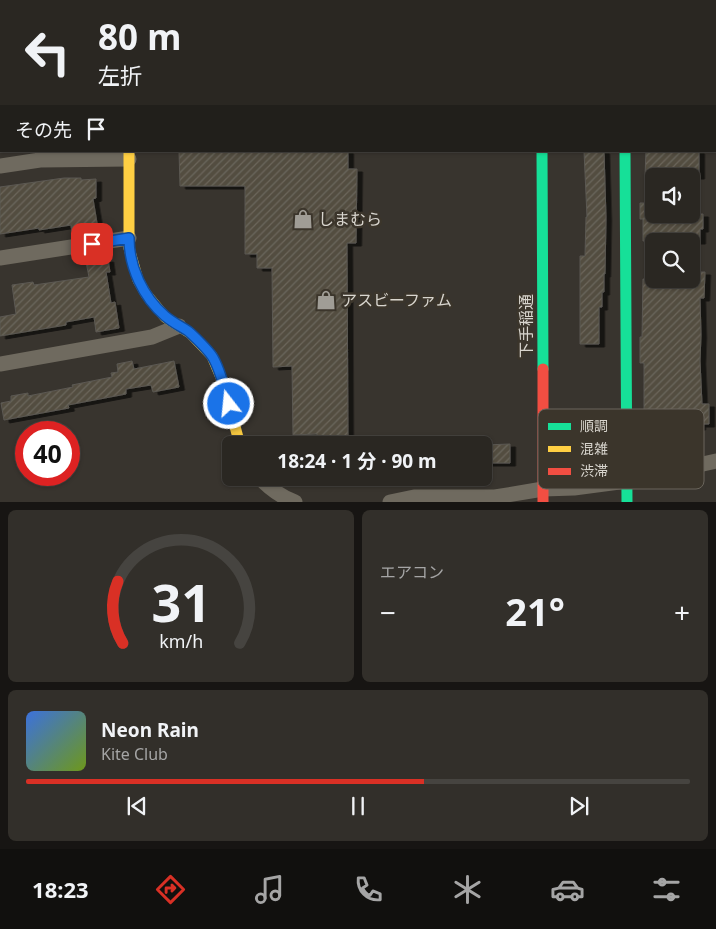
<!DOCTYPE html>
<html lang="ja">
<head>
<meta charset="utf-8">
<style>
	body { margin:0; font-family:"Noto Sans","Noto Sans JP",sans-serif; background:#322f2a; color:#f1f3f6; height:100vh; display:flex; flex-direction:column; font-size:19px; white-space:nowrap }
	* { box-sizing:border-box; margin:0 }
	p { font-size:16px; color:#a5a5a5 }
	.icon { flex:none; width:28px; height:28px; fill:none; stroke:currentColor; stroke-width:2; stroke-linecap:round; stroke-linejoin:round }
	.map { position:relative; height:502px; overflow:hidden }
	.details { display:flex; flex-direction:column; gap:8px; padding:8px; background:#171513; flex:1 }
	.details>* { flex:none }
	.banner { position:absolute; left:0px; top:0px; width:716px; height:152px; box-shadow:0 1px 4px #0004,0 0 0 1px #464440; background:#2a2722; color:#f1f3f6; overflow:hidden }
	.tools { position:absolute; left:645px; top:168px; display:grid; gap:10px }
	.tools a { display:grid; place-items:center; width:55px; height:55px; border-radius:8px; background:#2a2722; box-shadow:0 1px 4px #0004,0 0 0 1px #464440; font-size:25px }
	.speed { position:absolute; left:15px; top:421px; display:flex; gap:10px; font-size:25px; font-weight:700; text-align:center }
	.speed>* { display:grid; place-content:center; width:65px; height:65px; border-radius:50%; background:#2a2722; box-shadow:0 1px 4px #0004,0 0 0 1px #464440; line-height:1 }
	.speed .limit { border:8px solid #d22; background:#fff; color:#111 }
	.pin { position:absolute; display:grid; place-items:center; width:42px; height:42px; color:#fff; margin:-21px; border-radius:10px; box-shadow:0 2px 8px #0006 }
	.me { position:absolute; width:55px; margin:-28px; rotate:344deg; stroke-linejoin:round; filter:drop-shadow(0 0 4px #0008) }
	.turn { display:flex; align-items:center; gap:18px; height:105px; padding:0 15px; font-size:22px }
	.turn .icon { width:65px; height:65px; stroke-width:2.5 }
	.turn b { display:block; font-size:35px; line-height:42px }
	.then { display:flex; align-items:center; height:48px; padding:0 15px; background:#0003; gap:10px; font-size:19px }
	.big { font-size:38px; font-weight:700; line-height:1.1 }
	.details .widget { flex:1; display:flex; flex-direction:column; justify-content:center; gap:8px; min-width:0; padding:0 18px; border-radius:8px; background:#322f2a }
	.details .dial { align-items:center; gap:0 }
	.dial svg { height:130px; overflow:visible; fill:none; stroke:#464440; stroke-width:7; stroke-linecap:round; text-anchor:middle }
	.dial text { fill:#f1f3f6; stroke:none }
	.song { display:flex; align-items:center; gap:15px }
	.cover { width:60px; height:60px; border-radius:8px; background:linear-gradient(135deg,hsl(220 70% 55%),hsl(80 70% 35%)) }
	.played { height:5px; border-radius:2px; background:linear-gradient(90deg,#d93025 60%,#464440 60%) }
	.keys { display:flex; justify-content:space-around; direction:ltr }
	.heat { display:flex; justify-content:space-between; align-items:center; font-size:28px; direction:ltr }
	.details .tiles { flex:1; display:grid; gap:8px; grid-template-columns:1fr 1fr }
	.widget:last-child { grid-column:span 2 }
	.trip { position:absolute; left:222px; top:436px; width:270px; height:50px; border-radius:8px; background:#2a2722; box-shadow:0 1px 4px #0004,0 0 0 1px #464440; font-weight:700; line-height:50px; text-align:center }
	.dock { display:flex; height:80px; justify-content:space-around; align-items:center; background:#11100e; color:#a5a5a5 }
	.dock .icon { width:35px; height:35px }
	.dock .active { color:#d93025 }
	.dock b { font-size:22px; color:#f1f3f6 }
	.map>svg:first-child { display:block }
</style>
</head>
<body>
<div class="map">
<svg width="716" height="502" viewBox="0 0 716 502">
	<defs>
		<pattern id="building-hatch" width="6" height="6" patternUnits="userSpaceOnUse" patternTransform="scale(1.25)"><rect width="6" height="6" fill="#534d41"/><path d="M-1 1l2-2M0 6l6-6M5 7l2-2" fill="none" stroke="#6b665b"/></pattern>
		<filter id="shadow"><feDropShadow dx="5.5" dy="3" stdDeviation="0" flood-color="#0009"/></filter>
	</defs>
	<rect width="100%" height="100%" fill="#38342e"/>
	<g fill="url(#building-hatch)" stroke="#5b5852" filter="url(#shadow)">
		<path d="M179,151H348V169H357L356,243H347L348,445H317V434L293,435L292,366L273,367L272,268H257V254H245V186H180Z"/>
		<path d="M584,151H604L606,218L605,274H604V292H602V307H599V344H580V256H585L586,217H587Z"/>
		<path d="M646,151H699V176H645Z"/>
		<path d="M64,178H81V180L96,179V198L93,199L98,229L72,233L71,225L39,230V228L0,234V187Z"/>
		<path d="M640,203H654V214H703V229H700V241H643V219H640Z"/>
		<path d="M108,259L110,272H106L111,303L115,302L119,328L96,332L94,317L66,322V325L0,336V317L16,314L12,285L33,282L34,285L89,277L86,262Z"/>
		<path d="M691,272H705L704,298H700L701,335L700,361L702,404H709V424H700V427L657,428V440H641L642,410H644V363H640V337H642L643,279H691Z"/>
		<path d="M132,361L134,369L174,361L179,387L153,392L151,385L126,389V394L68,405L69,408L4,420L1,403L11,401V396L28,393V396L73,387L72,385L112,377L111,373L118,372L117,364Z"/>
		<path d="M510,444V463H484V445Z"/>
	</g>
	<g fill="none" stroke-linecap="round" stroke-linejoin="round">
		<g stroke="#6f6a5f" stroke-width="15">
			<path d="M27,1V0"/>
			<path d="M129,1V0"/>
			<path d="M625,1V0"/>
			<path d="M0,72H1"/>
			<path d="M715,81H716"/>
			<path d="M0,166L40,160L129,159"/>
			<path d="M0,258L129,238"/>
			<path d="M0,364L152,337L179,326"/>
			<path d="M260,478C269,488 282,497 295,502"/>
			<path d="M390,502L414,497H495L543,489L574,488L627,481L716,461"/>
		</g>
		<g stroke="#16e098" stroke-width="11">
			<path d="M542,151L543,369"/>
			<path d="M625,151L627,502"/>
		</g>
		<path stroke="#ffcf43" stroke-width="11" d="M129,151V248L138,280L146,294L165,317L190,333L212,356L223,382L240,445"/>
		<g stroke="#f24e42" stroke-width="11">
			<path d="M541,0V1"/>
			<path d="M543,369V502"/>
		</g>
	</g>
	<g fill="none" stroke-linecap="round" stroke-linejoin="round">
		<defs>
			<path id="route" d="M92,244L129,238C129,267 143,297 165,316C172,322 180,326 188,331C194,336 208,350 212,356C220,368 225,390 229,404"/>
		</defs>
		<use href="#route" stroke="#114b97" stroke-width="12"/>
		<use href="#route" stroke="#1a73e8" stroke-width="9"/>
	</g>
	<defs>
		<symbol id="shop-bare" viewBox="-9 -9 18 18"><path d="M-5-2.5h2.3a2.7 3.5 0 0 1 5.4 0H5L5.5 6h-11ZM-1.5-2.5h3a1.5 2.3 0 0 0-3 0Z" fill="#a09d96" stroke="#3b352b" stroke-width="2.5" paint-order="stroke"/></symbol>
	</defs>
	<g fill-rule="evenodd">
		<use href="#shop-bare" x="289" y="205" width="28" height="28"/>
		<use href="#shop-bare" x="312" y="286" width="28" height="28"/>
	</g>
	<g text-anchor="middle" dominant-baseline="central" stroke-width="5" stroke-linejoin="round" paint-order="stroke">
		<g font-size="16" fill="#d8d5ce" stroke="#3b352b" text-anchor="start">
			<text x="318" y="219">しまむら</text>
			<text x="341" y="300">アスビーファム</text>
		</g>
		<g font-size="16" fill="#d8d5ce" stroke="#3b352b">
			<text transform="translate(526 326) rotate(-90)">下手稲通</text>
		</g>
	</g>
	<rect x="538" y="409" width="166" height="80" rx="8" fill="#3b352b" stroke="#6a655c" stroke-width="1"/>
	<rect x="548" y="423" width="23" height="7" fill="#16e098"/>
	<rect x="548" y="446" width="23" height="6" fill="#ffcf43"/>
	<rect x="548" y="468" width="23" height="7" fill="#f24e42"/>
	<g font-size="14" fill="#d8d5ce">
		<text x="580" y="431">順調</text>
		<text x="580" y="454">混雑</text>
		<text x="580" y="476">渋滞</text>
	</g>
</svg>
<div class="tools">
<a><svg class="icon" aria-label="sound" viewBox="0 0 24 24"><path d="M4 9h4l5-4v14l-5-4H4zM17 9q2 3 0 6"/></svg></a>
<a><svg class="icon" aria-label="search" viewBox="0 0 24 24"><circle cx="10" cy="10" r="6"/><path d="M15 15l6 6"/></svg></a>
</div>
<div class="speed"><div class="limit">40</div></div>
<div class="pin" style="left:92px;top:244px;background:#d93025"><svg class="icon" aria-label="arrive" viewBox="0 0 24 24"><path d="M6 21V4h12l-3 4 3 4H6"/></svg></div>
<svg class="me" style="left:229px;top:404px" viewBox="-20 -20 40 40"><circle r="17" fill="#1a73e8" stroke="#fff" stroke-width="3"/><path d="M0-11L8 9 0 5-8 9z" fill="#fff"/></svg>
<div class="trip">18:24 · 1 分 · 90 m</div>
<div class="banner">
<div class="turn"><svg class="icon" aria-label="left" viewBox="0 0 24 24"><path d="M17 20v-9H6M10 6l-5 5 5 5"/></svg><div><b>80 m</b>左折</div></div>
<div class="then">その先<svg class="icon" aria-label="arrive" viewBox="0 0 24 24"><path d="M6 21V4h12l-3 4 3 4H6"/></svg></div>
</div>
</div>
<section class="details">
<div class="tiles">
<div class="widget dial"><svg viewBox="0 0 100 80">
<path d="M14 69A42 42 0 1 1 86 69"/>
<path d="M14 69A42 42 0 0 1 11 31" stroke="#d93025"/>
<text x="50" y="56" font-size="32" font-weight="700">31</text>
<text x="50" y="72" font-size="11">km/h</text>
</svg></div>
<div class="widget"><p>エアコン</p>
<div class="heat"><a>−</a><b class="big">21°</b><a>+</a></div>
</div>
<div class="widget">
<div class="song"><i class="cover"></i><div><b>Neon Rain</b><p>Kite Club</p></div></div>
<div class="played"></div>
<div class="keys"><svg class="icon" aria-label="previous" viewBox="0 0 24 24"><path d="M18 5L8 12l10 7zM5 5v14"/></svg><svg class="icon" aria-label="pause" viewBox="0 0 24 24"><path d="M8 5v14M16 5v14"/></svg><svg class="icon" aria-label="next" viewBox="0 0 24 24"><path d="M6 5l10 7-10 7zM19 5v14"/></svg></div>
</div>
</div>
</section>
<nav class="dock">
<b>18:23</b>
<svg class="icon active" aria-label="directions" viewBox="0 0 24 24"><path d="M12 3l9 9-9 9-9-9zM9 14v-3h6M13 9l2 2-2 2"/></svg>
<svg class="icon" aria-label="music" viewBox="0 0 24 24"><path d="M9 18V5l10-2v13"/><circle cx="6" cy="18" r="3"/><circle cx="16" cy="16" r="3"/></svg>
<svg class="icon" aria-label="phone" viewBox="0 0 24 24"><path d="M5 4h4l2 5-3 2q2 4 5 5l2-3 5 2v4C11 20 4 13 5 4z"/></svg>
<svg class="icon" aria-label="climate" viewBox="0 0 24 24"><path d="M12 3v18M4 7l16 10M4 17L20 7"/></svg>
<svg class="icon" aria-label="car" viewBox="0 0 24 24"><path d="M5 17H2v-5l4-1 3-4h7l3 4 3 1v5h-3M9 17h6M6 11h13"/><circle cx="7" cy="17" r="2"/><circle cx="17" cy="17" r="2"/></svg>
<svg class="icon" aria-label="filters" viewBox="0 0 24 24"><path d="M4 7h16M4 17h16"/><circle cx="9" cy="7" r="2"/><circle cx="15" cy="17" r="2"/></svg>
</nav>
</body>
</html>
